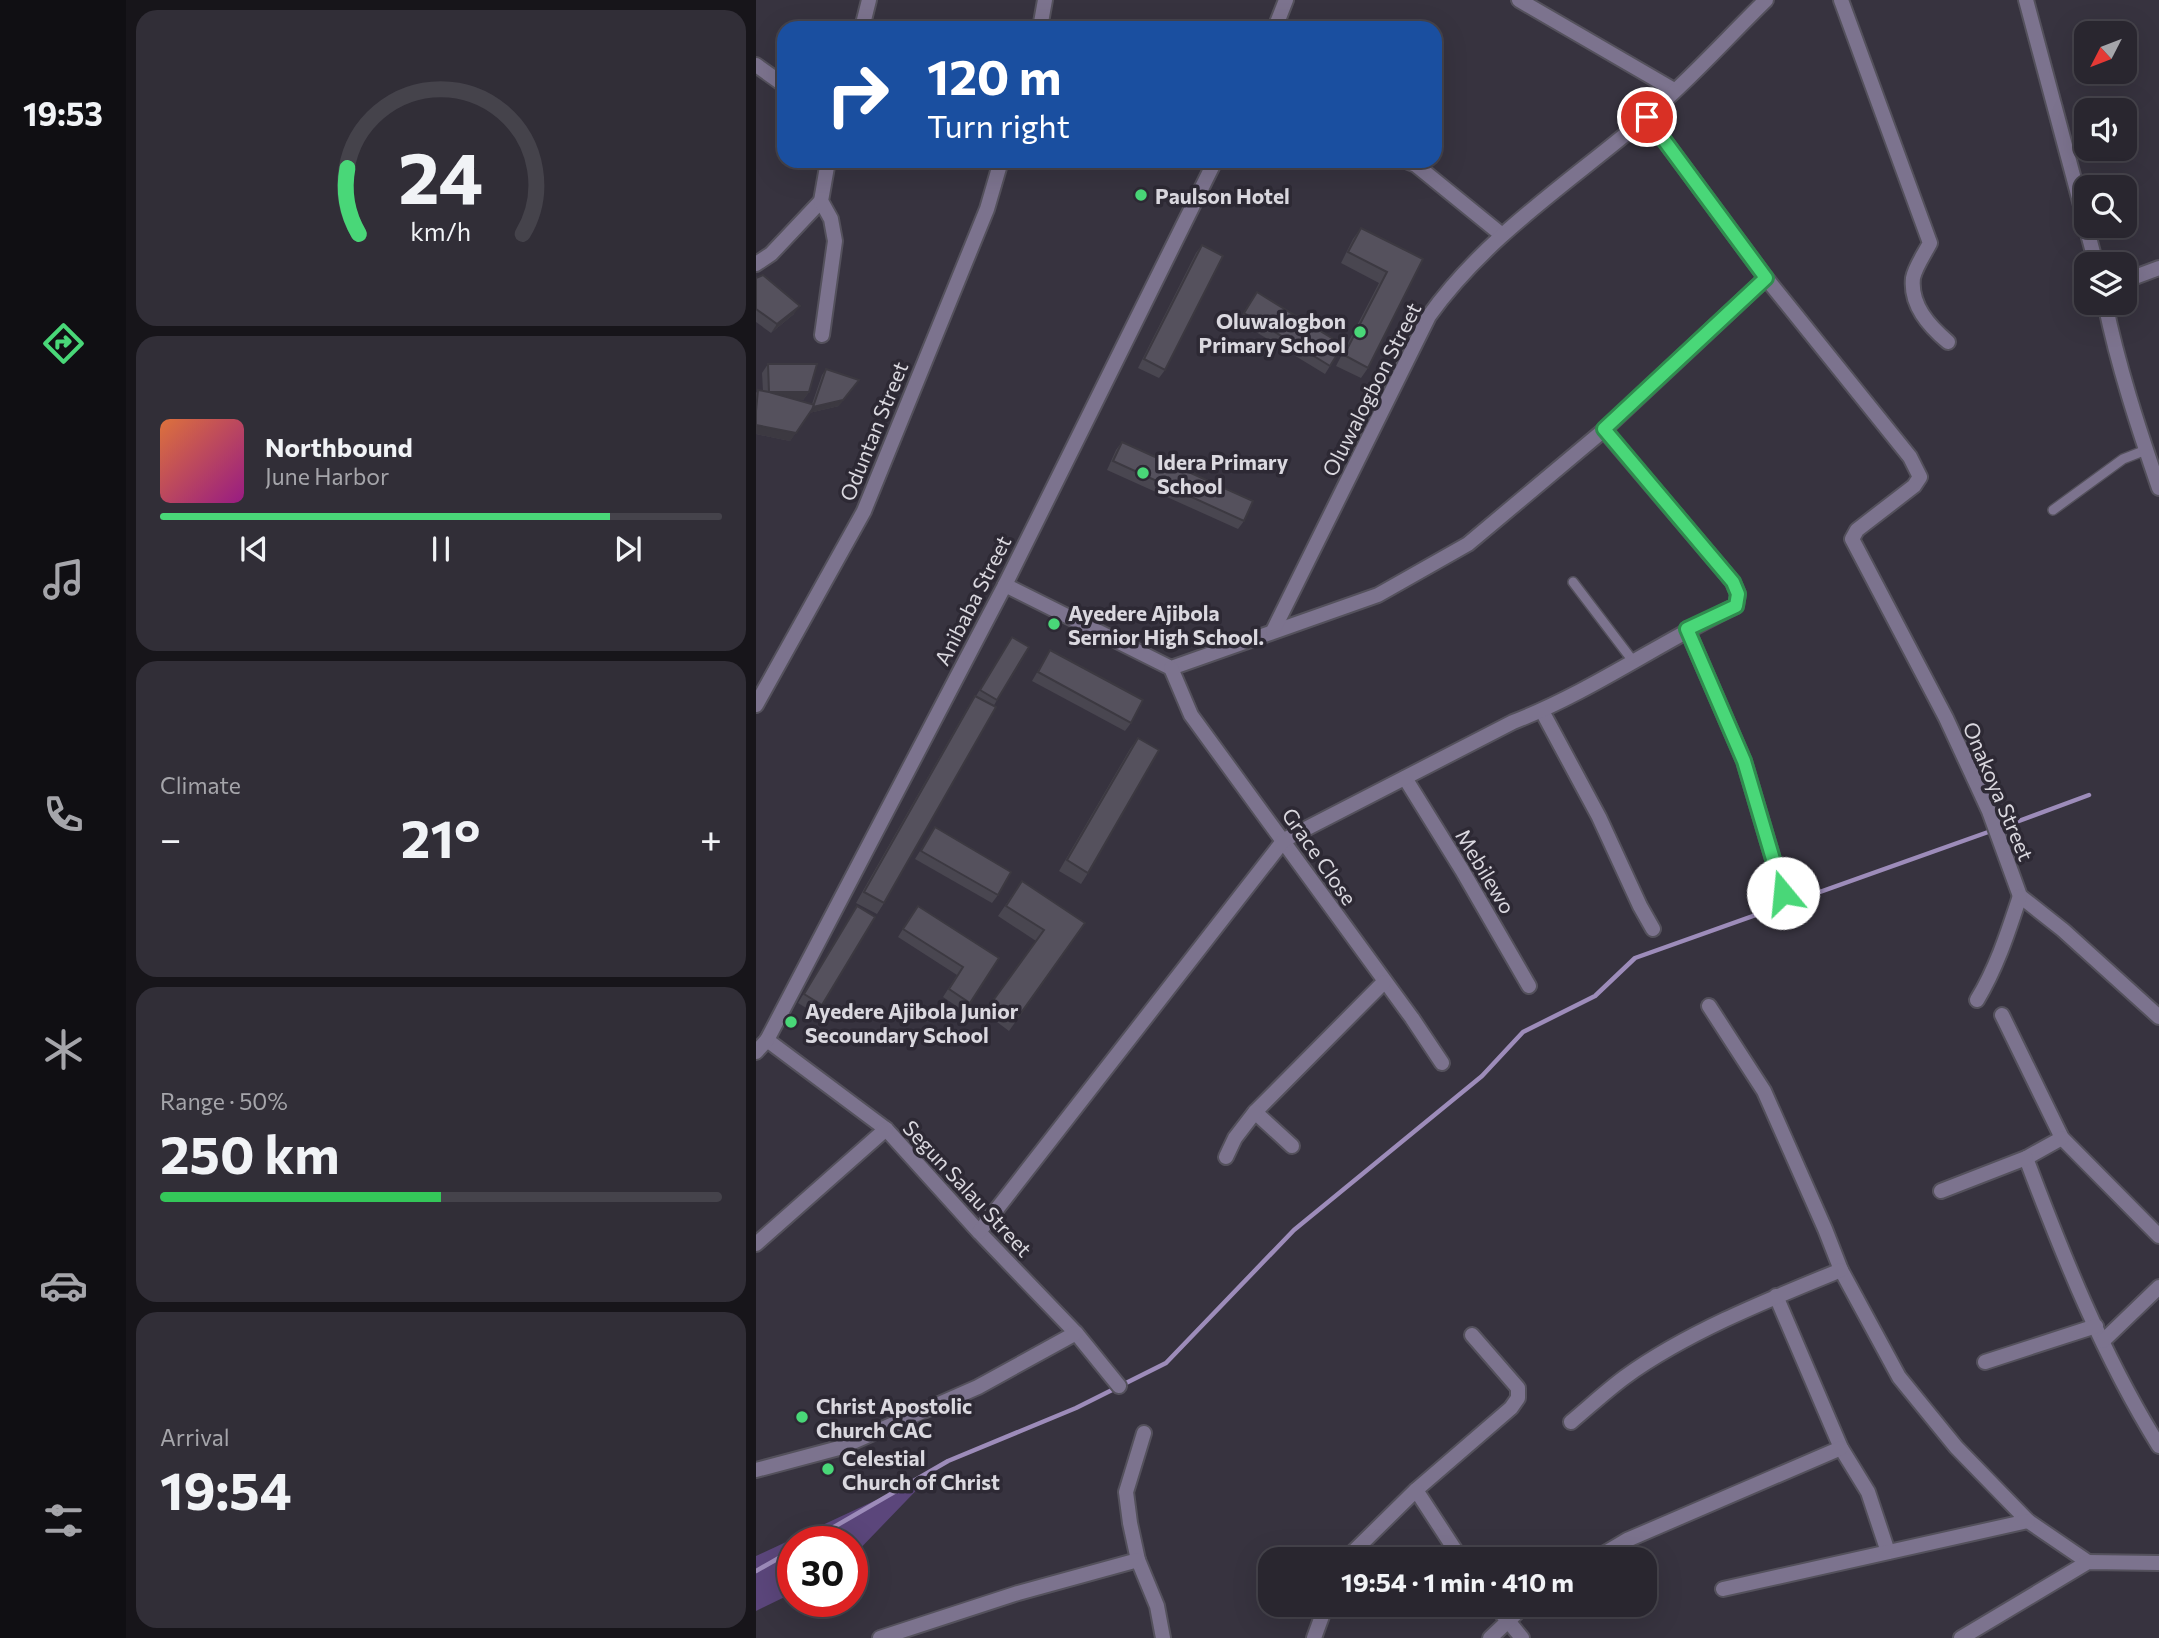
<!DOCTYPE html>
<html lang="en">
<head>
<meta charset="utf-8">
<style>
	body { margin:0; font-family:Commissioner,sans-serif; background:#312e37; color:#f1f3f6; height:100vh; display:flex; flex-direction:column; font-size:26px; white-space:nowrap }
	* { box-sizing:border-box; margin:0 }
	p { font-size:23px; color:#a5a5aa }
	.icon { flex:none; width:38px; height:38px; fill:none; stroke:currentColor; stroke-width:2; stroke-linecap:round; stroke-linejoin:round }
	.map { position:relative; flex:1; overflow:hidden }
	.side { display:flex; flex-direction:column; gap:10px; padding:10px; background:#17151a; width:630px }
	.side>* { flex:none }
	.banner { position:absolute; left:21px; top:21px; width:665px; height:147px; border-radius:21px; box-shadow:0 7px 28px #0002,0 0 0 2px #45434b; background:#1a4fa0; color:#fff; overflow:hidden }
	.needle { width:46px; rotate:228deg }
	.fabs { position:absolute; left:1318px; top:21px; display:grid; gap:14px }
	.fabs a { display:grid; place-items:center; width:63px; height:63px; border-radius:14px; background:#29262f; box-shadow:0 7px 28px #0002,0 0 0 2px #45434b; font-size:35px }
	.speed { position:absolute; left:21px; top:1526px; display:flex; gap:14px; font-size:35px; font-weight:700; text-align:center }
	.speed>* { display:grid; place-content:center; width:91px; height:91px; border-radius:50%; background:#29262f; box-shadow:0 7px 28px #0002,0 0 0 2px #45434b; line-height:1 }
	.speed .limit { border:10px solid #d22; background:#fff; color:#111 }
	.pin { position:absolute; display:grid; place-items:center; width:60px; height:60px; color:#fff; margin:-30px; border:4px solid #fff; border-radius:50%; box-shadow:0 2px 7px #0007 }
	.me { position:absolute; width:77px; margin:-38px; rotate:343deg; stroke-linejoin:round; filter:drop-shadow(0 0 5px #0008) }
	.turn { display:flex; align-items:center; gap:24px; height:147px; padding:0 35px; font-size:32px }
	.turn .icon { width:91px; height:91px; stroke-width:2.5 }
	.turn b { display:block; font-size:49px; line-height:60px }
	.big { font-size:52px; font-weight:700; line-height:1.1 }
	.side .tile { flex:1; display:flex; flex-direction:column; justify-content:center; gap:10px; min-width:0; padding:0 24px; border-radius:21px; background:#312e37 }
	.side .dial { align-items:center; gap:0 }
	.dial svg { height:182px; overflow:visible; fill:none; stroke:#45434b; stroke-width:7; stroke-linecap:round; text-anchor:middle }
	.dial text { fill:#f1f3f6; stroke:none }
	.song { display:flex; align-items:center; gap:21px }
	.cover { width:84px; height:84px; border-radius:10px; background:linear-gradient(135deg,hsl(20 70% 55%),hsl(310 70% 35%)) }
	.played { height:7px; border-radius:4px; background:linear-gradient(90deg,#49d778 80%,#45434b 80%) }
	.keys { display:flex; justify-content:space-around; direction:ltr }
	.heat { display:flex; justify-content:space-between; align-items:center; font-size:38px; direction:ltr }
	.charge { height:10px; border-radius:5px; background:linear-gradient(90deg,#34c759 50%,#45434b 0) }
	.trip { position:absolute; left:502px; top:1547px; width:399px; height:70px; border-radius:21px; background:#29262f; box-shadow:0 7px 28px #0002,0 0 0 2px #45434b; font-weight:700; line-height:70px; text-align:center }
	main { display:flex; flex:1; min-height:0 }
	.tabs { display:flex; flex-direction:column; width:126px; justify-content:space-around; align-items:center; background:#100f13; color:#a5a5aa }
	.tabs .icon { width:49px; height:49px }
	.tabs .active { color:#49d778 }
	.tabs b { font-size:32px; color:#f1f3f6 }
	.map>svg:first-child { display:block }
</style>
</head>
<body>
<main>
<nav class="tabs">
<b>19:53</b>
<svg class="icon active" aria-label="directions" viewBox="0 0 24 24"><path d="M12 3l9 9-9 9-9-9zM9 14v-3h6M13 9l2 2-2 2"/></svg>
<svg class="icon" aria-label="music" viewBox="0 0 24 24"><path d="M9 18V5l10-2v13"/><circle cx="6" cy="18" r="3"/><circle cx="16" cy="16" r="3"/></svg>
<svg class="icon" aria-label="phone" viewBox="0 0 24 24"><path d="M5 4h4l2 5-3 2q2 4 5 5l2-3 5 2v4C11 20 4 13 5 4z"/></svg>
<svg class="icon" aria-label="climate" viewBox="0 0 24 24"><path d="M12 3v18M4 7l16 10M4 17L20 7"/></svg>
<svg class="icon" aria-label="car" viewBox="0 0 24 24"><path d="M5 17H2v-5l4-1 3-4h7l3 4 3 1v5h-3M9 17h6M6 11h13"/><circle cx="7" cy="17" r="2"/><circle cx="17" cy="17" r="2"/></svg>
<svg class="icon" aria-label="filters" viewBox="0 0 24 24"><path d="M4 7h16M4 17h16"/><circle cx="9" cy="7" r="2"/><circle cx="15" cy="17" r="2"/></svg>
</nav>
<section class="side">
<div class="tile dial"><svg viewBox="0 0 100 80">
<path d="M14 69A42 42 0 1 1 86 69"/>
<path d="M14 69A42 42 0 0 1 9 40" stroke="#49d778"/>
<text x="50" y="56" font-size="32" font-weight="700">24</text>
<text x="50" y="72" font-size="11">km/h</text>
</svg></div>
<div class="tile">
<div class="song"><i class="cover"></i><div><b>Northbound</b><p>June Harbor</p></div></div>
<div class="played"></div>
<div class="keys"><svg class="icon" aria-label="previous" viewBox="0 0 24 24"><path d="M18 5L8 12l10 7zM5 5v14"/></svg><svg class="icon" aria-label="pause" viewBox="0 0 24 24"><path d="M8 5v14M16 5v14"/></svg><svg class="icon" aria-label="next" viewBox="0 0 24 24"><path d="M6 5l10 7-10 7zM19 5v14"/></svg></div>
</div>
<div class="tile"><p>Climate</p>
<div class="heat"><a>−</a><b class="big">21°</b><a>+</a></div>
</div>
<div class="tile"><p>Range · 50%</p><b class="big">250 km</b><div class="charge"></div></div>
<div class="tile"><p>Arrival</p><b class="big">19:54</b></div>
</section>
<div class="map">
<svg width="1403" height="1638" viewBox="0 0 1403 1638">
	<rect width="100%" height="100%" fill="#37333f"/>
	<path fill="#5b467b" d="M176,1474L96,1557V1542H37V1593L0,1611V1556Z"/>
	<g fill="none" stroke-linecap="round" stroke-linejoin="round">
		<g stroke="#9d8cba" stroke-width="4.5">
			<path d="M1252,825L1333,795"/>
			<path d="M52,1542L192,1461L320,1408L410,1363L538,1230L726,1076L767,1032L839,996L879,958L1235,831"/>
			<path d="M0,1571L37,1550"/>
		</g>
		<defs>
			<g id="lane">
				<path d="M1297,510L1367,459L1390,450"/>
				<path d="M817,582L877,661"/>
			</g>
			<g id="street">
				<path d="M763,0L918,90"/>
				<path d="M1085,0L1174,243C1169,253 1159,267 1157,278C1154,305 1173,326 1192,342"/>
				<path d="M1270,0L1330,224"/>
				<path d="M106,28L113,0"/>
				<path d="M284,28L289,0"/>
				<path d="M519,28L530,0"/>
				<path d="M0,65L28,85"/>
				<path d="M891,117L1010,278L1154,457L1164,477L1158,486L1101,530L1096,539L1190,718L1233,811L1264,896L1307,930L1403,1017"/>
				<path d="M650,161L660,165L746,235"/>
				<path d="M1330,226L1340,264"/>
				<path d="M0,264L15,254L65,201"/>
				<path d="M1368,281L1403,268"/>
				<path d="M1349,303C1362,366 1382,427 1403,488"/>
				<path d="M66,335L79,241L75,219L65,201L72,161"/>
				<path d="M249,585L415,668L622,595L712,544L848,430L1010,278"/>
				<path d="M931,629L988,761L1027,893"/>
				<path d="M517,631L673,316C730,236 814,182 888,119C931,83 970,39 1010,0"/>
				<path d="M415,668L435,715L656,1018L686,1063"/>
				<path d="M0,705L108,511L231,209L245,161"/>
				<path d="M786,711L843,817L884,906L897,929"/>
				<path d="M649,778L706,870L773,986"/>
				<path d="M1221,1000C1241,967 1252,932 1264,896"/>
				<path d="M953,1006L1008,1091L1069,1229L1085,1270L1143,1377L1200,1447L1272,1521L1332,1562"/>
				<path d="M1246,1015L1306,1138L1403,1236"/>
				<path d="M11,1040L130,1129L223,1232L320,1333L363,1386"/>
				<path d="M0,1052L11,1040L249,585L459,161"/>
				<path d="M1306,1138L1270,1158C1307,1256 1347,1356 1403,1446"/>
				<path d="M536,1146L499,1112L628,982"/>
				<path d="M470,1157L479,1138L499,1112"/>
				<path d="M1185,1191L1270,1158"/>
				<path d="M223,1232L528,840L757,722C835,692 904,642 980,606L982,594L977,582L848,430"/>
				<path d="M0,1244L130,1129"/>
				<path d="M1020,1296L1085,1448L1112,1492L1132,1552"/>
				<path d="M1347,1341L1403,1287"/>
				<path d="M1229,1362L1340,1326"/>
				<path d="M815,1422C833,1407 850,1391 869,1377C931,1332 1014,1299 1085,1270"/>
				<path d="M0,1470L83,1448L222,1387L320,1333"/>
				<path d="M660,1490L755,1408L762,1398V1388L716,1335"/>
				<path d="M590,1559L660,1490L705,1559"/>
				<path d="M839,1559L871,1540L1085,1448"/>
				<path d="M382,1560L374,1523L370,1492L388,1433"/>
				<path d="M967,1589L1272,1521"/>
				<path d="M739,1605L766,1638"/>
				<path d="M124,1638L262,1593L382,1560L401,1606L407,1638"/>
				<path d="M558,1638L570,1605"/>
				<path d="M734,1638L769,1605"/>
				<path d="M1205,1638L1332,1562L1403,1563"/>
			</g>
		</defs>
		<use href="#lane" stroke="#54515c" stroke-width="12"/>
		<use href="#street" stroke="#54515c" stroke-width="18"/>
		<use href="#lane" stroke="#7c738e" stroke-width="9"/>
		<use href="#street" stroke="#7c738e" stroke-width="14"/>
	</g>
	<g fill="#494650">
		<path d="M605,228L667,259L612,368L605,378L580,366L623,283L585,263L597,239Z"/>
		<path d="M446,245L409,370L403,378L382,368L440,253Z"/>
		<path d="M0,278L38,314L15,333L0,322Z"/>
		<path d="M501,292L574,366L569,374L482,321Z"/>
		<path d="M12,364L53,392L47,400H42L56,404L66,375L70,369L83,406L53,413L34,441L0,434V393L2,390L7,391L6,373Z"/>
		<path d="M366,442L488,521L482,529L351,470L360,450Z"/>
		<path d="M256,637L241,700L128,903L121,914L100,903L212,707L220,696Z"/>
		<path d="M294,650L375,723L369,731L276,681Z"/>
		<path d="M382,738L332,873L325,884L303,871L374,749Z"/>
		<path d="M179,827L242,895L236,903L159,859Z"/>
		<path d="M266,881L329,923L253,1031L229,1013L280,941L242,916Z"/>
		<path d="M101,906L66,1005L60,1014L42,1003Z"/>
		<path d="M156,914L243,958L208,1011L187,997L201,975L142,937Z"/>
	</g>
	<g fill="#3c3941">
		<path d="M44,306L38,314L15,333L21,324Z"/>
		<path d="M103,380L83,406L53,413L57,407Z"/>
		<path d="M13,392H53L47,400L7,401Z"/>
		<path d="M0,425L40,433L34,441L0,434Z"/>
	</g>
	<g fill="#55515d" stroke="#3c3941" stroke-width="2">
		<path d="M605,228L667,259L612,368L588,355L631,272L592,252Z"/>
		<path d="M446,245L467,256L409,370L388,359Z"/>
		<path d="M7,275L44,306L21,324L0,309V278Z"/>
		<path d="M501,292L587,345L574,366L488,313Z"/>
		<path d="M12,364H61L53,392H13L59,405L40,433L0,425V411L2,390L13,392Z"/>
		<path d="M70,369L103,380L87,400L57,407Z"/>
		<path d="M366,442L497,501L488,521L357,461Z"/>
		<path d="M256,637L273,647L241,700L224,690Z"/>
		<path d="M294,650L387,700L375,723L282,672Z"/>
		<path d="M219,696L240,707L128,903L108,892Z"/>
		<path d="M382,738L403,750L332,873L311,860Z"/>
		<path d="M179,827L255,872L242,895L165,851Z"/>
		<path d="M266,881L329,923L260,1020L236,1002L288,930L250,906Z"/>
		<path d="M101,906L119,917L66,1005L48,994Z"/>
		<path d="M162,906L243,958L214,1003L193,989L207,967L147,929Z"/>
	</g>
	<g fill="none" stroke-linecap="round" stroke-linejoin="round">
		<defs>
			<path id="route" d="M891,117L1010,278L848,429L977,582L982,594L980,606L931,629L988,761L1027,893"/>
		</defs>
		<use href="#route" stroke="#2f8c4e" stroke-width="18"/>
		<use href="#route" stroke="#49d778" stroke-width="12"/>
	</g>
	<g fill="#49d778" stroke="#2d2934" stroke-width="2.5">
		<circle cx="385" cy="195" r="7"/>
		<circle cx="604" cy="332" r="7"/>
		<circle cx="387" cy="473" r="7"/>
		<circle cx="298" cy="624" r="7"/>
		<circle cx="35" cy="1022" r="7"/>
		<circle cx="46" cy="1417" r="7"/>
		<circle cx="72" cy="1469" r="7"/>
	</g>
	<g text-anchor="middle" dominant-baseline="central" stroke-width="7" stroke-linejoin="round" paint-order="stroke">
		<g font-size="21" font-weight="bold" fill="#dad8df" stroke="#2d2934" text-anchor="start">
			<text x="399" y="195">Paulson Hotel</text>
			<text x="590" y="320" text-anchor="end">Oluwalogbon<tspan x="590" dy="24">Primary School</tspan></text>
			<text x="401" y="461">Idera Primary<tspan x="401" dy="24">School</tspan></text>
			<text x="312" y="612">Ayedere Ajibola<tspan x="312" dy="24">Sernior High School.</tspan></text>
			<text x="49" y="1010">Ayedere Ajibola Junior<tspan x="49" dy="24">Secoundary School</tspan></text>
			<text x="60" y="1405">Christ Apostolic<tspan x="60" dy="24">Church CAC</tspan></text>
			<text x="86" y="1457">Celestial<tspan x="86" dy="24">Church of Christ</tspan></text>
		</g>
		<g font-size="21" fill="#dad8df" stroke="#2d2934">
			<text transform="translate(615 389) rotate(-63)">Oluwalogbon Street</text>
			<text transform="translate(117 431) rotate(-68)">Oduntan Street</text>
			<text transform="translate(216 600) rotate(-63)">Anibaba Street</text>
			<text transform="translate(1243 791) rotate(67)">Onakoya Street</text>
			<text transform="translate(564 856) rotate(55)">Grace Close</text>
			<text transform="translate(730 871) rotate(59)">Mebilewo</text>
			<text transform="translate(212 1188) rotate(47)">Segun Salau Street</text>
		</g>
	</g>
</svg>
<div class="fabs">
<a><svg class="needle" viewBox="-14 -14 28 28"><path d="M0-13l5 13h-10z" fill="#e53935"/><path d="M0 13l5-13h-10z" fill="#a5a5aa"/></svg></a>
<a><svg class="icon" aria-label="sound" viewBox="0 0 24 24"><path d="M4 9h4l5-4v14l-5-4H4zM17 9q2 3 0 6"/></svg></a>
<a><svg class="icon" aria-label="search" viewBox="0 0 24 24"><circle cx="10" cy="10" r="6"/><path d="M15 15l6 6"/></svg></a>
<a><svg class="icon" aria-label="layers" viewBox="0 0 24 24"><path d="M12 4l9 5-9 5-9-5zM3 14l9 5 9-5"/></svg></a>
</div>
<div class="speed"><div class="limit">30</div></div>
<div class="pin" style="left:891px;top:117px;background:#d93025"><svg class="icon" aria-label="arrive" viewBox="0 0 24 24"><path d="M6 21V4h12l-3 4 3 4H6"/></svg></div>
<svg class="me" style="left:1027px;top:893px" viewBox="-20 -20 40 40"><circle r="19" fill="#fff"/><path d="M0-13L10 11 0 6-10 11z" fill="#49d778"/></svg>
<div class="trip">19:54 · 1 min · 410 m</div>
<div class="banner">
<div class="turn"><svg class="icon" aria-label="right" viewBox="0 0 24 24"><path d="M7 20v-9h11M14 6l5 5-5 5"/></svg><div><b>120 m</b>Turn right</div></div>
</div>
</div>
</main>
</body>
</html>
